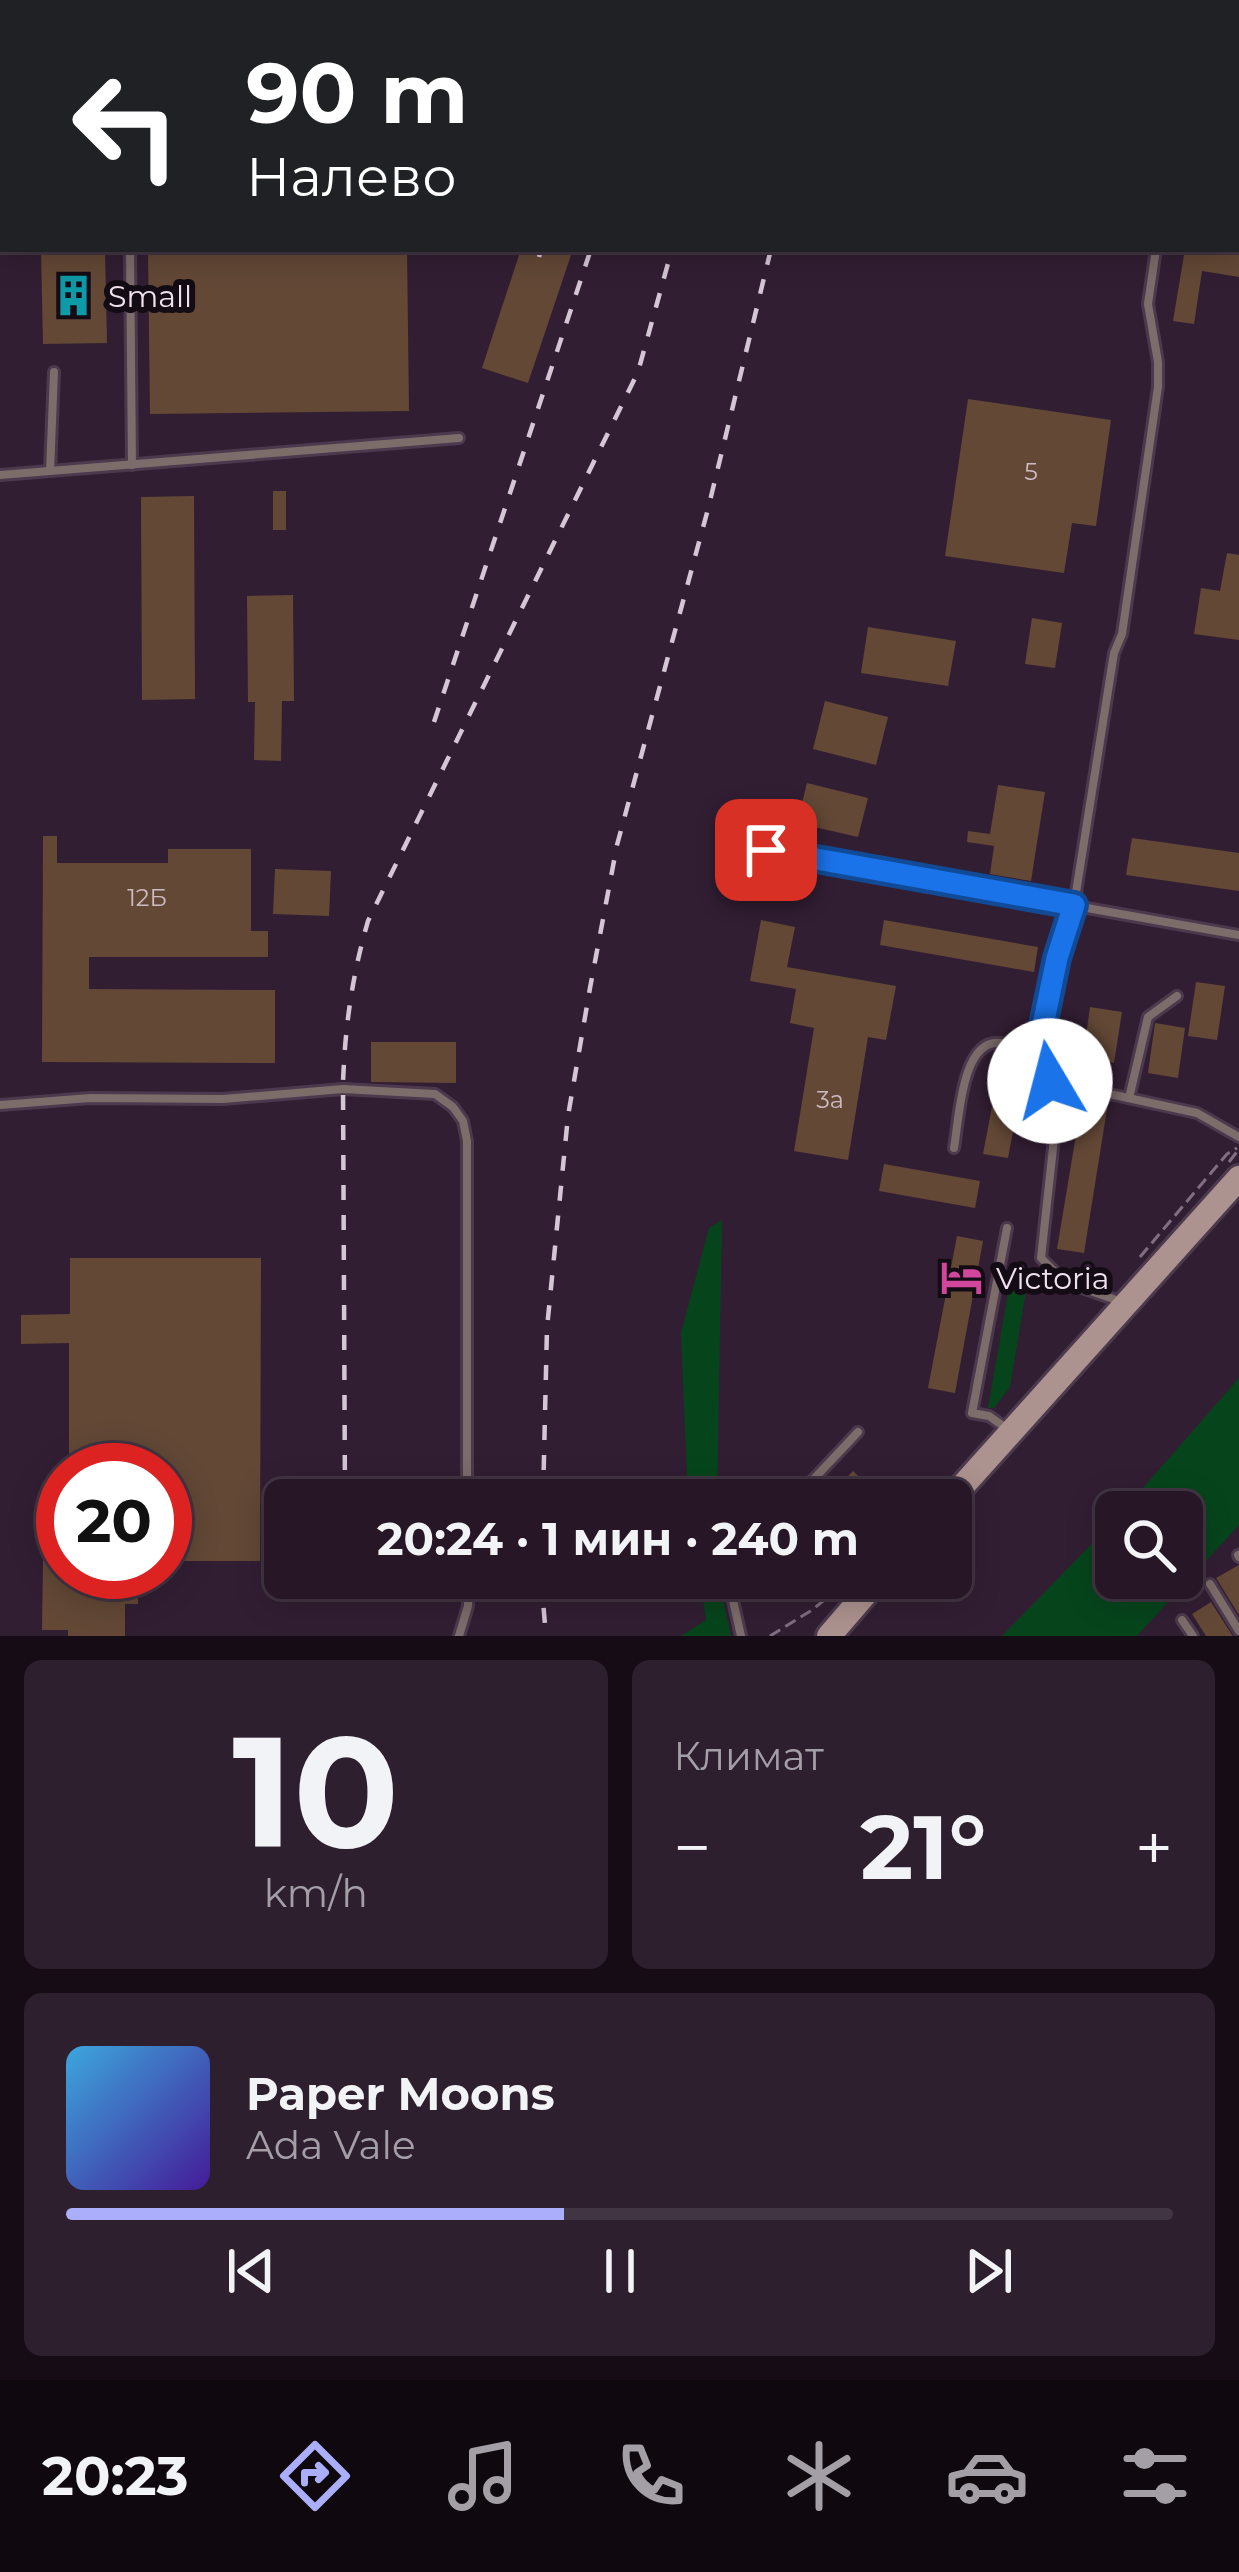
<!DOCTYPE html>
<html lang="ru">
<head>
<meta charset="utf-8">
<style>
	body { margin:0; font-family:Montserrat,sans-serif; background:#2e1f2e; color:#f1f3f6; height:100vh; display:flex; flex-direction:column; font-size:45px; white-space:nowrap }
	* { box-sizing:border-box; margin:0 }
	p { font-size:39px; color:#a49fa7 }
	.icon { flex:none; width:66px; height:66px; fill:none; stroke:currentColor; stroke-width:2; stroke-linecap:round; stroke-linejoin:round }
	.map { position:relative; height:1636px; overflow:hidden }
	.side { display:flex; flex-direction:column; gap:24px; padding:24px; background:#150c15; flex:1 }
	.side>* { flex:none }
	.guide { position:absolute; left:0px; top:0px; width:1239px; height:252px; box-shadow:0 6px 30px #0003,0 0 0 3px #423543; background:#202124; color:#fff; overflow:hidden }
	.fabs { position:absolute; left:1095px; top:1491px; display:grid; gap:24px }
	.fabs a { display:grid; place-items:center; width:108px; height:108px; border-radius:18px; background:#261626; box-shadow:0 6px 30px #0003,0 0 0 3px #423543; font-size:60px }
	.speed { position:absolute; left:36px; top:1443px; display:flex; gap:24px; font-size:60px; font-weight:700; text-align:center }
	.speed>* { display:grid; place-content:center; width:156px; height:156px; border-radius:50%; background:#261626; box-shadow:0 6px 30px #0003,0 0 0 3px #423543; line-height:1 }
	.speed .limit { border:18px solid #d22; background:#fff; color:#111 }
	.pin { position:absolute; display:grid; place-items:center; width:102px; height:102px; color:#fff; margin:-51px; border-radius:24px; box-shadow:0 6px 18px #0006 }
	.me { position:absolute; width:132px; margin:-66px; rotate:352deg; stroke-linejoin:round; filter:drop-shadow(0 0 9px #0008) }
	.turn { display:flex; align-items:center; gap:42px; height:252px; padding:0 48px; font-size:54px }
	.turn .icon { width:156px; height:156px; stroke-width:2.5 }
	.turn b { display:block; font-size:84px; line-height:102px }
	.big { font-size:90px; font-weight:700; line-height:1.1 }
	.side .widget { flex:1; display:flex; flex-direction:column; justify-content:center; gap:18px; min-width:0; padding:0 42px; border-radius:18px; background:#2e1f2e }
	.side .dial { align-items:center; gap:0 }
	.dial b { font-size:156px; line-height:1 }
	.song { display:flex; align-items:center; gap:36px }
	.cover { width:144px; height:144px; border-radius:18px; background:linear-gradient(135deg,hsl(200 70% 55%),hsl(260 70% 35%)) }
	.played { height:12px; border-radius:6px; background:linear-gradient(90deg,#abaffb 45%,#423543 45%) }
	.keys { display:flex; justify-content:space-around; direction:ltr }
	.heat { display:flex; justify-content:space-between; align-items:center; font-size:66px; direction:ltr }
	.side .tiles { flex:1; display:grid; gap:24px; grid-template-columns:1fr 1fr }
	.widget:last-child { grid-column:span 2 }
	.trip { position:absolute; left:264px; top:1479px; width:708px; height:120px; border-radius:18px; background:#261626; box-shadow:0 6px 30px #0003,0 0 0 3px #423543; font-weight:700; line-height:120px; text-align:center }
	.tab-bar { display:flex; height:192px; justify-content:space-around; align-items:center; background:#0f090f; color:#a49fa7 }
	.tab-bar .icon { width:84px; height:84px }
	.tab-bar .current { color:#abaffb }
	.tab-bar b { font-size:54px; color:#f1f3f6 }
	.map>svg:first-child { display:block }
</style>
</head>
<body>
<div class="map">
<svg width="1239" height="1636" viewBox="0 0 1239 1636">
	<rect width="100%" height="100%" fill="#321e33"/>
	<g fill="#06451c">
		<path d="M722,1220L717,1500H688L681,1333L709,1228Z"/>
		<path d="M1019,1276L1028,1279L1010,1387L994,1408H988L1010,1282Z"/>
		<path d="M1239,1378V1525L1137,1636H1002L1116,1519V1578H1182V1512H1122Z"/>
		<path d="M700,1578H718L731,1636H681L706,1620Z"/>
	</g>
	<g fill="#634836">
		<path d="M41,249H105L107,343L43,344Z"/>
		<path d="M148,249H407L409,411L150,414Z"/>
		<path d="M521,249H573L528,383L482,368Z"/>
		<path d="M1185,249L1239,254V277L1202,271L1194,324L1173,321Z"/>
		<path d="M968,399L1111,420L1096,526L1072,523L1064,573L945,556Z"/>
		<rect x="273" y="491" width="13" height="39"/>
		<path d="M194,496L195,699L142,700L141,497Z"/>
		<path d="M1227,553L1239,555V640L1194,634L1201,588L1220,591Z"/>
		<path d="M293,595L294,701H282L281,761L254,760L255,702H248L247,596Z"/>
		<path d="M1032,618L1062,623L1055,668L1025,664Z"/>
		<path d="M868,627L956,641L948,686L861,673Z"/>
		<path d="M825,701L888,717L876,765L813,749Z"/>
		<path d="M807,783L868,798L858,837L797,823Z"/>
		<path d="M998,785L1045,792L1031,881L990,874L994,846L967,842L968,831L990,834Z"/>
		<path d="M43,836H57V863H168V849H251V931H268V957H89V989L275,990V1063L42,1062Z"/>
		<path d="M1132,838L1239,853V891L1126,875Z"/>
		<path d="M275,869L331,871L329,916L273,914Z"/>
		<path d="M761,920L795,927L787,967L896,986L886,1040L868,1037L848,1160L794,1151L814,1028L790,1023L796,989L750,981Z"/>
		<path d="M884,920L1038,947L1034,972L880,945Z"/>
		<path d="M1196,982L1225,986L1217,1040L1188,1036Z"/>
		<path d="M1090,1007L1122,1012L1114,1063L1083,1058Z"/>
		<path d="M1155,1023L1185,1028L1178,1078L1148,1073Z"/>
		<path d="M371,1042H456V1083L371,1082Z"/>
		<path d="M1001,1059L1026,1063L1008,1158L983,1154Z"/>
		<path d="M1081,1105L1107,1109L1084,1253L1057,1249Z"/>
		<path d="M884,1164L980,1181L975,1208L879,1191Z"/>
		<path d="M957,1236L983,1241L955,1393L928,1388Z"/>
		<path d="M70,1258H261L260,1561H165V1470H69V1343L21,1344V1315L70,1314Z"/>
		<path d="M853,1471L871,1488L860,1500H825Z"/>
		<path d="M43,1561H63V1572H138V1604H125V1636H68V1630H42Z"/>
		<path d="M1239,1565V1615L1216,1578Z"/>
		<path d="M1211,1602L1232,1635L1233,1636H1206L1192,1614Z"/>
	</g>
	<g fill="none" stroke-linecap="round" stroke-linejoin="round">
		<defs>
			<g id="lane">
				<path d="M128,0V3"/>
				<path d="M584,0L589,3"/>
				<path d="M1199,3V0"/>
				<path d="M130,249L132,465"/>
				<path d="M1156,249L1148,304L1158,362V387L1122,634L1114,653L1074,905L1057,958L1036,1059L1050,1081L1197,1113L1239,1137"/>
				<path d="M50,471L54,372"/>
				<path d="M0,475L459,438"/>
				<path d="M766,851L1239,935"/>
				<path d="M1074,1090L1065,1097L1057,1111L1041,1258L1065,1282L1119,1301"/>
				<path d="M1129,1098L1148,1017L1177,996"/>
				<path d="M0,1105L90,1098L223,1099L343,1089L435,1094L453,1107L463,1121L467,1141V1500"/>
				<path d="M954,1148C959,1121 961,1038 1001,1043C1013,1045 1026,1054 1036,1059"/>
				<path d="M1006,1428L989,1416L972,1413L1007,1228"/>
				<path d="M794,1500L858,1432"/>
				<path d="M1238,1555L1239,1557"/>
				<path d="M728,1578L741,1636"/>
				<path d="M1210,1584L1239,1631"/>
				<path d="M1182,1620L1193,1636"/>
				<path d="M459,1636L468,1606V1578"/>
			</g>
			<g id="secondary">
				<path d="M950,1500L1239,1178"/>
				<path d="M829,1636L879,1578"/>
			</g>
		</defs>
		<use href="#lane" stroke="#4c394d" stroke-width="14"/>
		<use href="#secondary" stroke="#4c394d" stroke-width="30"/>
		<g stroke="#806e81" stroke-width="3" stroke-dasharray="12 6" stroke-linecap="butt">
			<path d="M1229,1162L1239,1149"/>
			<path d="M1140,1257L1227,1154L1237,1148"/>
			<path d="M770,1636L812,1610L851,1578"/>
		</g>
		<use href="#lane" stroke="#7c6c6a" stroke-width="8"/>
		<use href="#secondary" stroke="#ad9390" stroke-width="24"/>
		<g stroke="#d5c6d5" stroke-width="4.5" stroke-dasharray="15 15" stroke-linecap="butt">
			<path d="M623,3L624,0"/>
			<path d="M662,3L663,0"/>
			<path d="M736,3L737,0"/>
			<path d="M831,3L832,0"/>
			<path d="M539,257L541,249"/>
			<path d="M434,722L591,249"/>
			<path d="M345,1500L343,1083C345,1027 352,976 368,921L638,372L672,249"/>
			<path d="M543,1500L547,1328L568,1116L590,988L617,845L708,509L771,249"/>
			<path d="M541,1578L546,1636"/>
			<path d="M345,1584V1578"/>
		</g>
	</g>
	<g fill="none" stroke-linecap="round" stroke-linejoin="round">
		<defs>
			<path id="route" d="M766,850L1074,905L1057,958L1036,1059L1050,1081"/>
		</defs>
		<use href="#route" stroke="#114b97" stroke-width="30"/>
		<use href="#route" stroke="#1a73e8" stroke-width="21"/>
	</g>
	<defs>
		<symbol id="building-bare" viewBox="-9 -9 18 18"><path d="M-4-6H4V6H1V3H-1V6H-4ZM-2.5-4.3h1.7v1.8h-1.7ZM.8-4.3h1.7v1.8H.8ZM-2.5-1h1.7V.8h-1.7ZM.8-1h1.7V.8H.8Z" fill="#0f9aa8" stroke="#140c15" stroke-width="2.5" paint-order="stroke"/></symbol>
		<symbol id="hotel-bare" viewBox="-9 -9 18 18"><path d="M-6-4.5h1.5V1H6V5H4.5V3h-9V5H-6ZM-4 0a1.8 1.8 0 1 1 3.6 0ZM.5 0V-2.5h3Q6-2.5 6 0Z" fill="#d1479c" stroke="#140c15" stroke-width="2.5" paint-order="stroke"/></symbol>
	</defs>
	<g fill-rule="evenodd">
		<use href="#building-bare" x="44" y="266" width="59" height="59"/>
		<use href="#hotel-bare" x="932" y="1248" width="59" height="59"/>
	</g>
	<g text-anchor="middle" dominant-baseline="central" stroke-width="12" stroke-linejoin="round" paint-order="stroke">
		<g font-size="24" fill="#ccbbc1">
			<text x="1031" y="471">5</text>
			<text x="147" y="897">12Б</text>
			<text x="830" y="1099">3а</text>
		</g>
		<g font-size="30" fill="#efe1ef" stroke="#140c15" text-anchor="start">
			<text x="108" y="296">Small</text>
			<text x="996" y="1278">Victoria</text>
		</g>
	</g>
</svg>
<div class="fabs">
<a><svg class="icon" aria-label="search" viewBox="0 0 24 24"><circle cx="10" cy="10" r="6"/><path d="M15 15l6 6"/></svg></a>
</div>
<div class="speed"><div class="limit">20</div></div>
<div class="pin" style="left:766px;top:850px;background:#d93025"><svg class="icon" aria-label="arrive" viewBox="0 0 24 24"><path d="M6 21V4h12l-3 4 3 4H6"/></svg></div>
<svg class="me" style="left:1050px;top:1081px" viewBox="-20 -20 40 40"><circle r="19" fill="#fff"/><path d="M0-13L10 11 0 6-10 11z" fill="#1a73e8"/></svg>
<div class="trip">20:24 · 1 мин · 240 m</div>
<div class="guide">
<div class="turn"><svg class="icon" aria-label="left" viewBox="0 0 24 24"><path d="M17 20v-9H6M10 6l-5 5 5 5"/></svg><div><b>90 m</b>Налево</div></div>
</div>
</div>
<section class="side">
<div class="tiles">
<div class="widget dial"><b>10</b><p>km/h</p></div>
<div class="widget"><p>Климат</p>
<div class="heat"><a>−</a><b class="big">21°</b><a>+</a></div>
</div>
<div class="widget">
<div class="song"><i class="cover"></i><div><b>Paper Moons</b><p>Ada Vale</p></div></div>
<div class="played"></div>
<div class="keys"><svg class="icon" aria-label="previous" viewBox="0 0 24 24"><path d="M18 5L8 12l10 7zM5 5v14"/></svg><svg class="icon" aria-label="pause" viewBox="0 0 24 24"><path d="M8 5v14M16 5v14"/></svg><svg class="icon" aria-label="next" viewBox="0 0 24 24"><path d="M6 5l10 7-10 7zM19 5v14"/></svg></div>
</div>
</div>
</section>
<nav class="tab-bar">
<b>20:23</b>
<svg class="icon current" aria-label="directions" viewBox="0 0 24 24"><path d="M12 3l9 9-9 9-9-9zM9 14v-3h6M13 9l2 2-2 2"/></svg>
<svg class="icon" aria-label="music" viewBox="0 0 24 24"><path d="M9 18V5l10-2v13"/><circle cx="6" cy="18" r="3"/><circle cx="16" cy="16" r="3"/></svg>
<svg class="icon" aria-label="phone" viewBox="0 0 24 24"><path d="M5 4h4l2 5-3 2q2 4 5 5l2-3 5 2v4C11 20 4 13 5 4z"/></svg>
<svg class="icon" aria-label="climate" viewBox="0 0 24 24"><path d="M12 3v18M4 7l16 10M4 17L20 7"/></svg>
<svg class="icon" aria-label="car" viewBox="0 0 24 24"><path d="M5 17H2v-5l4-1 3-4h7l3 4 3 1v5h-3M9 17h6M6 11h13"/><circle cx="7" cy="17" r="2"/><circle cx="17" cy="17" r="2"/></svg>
<svg class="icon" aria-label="filters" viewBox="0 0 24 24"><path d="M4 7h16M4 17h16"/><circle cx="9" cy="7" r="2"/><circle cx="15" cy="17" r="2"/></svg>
</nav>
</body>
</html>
